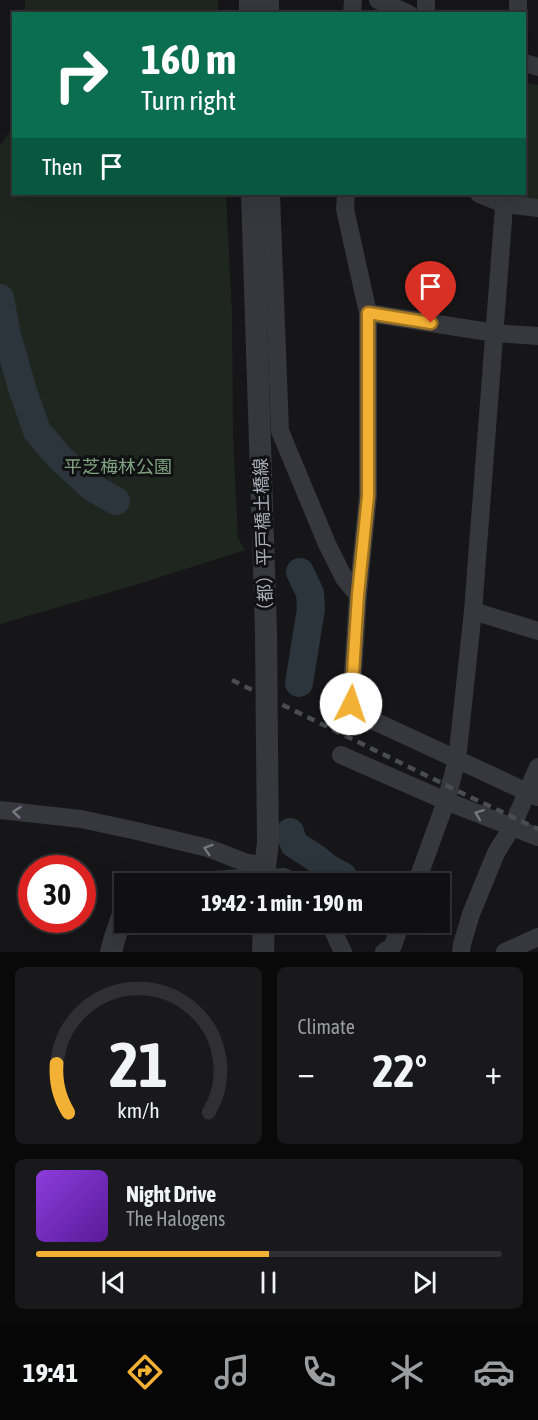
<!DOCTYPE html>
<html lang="en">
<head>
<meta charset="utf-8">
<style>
	body { margin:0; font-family:"Asap Condensed","Noto Sans JP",sans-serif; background:#19191b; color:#f1f3f6; height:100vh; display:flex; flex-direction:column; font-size:22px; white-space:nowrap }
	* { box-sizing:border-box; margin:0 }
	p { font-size:20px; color:#9c9d9f }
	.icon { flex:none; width:33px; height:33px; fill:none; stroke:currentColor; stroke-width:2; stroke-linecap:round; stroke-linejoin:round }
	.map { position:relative; height:952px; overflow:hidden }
	.side { display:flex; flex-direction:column; gap:15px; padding:15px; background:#09090a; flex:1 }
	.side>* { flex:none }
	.hud { position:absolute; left:12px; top:12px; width:514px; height:183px; border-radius:0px; box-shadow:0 6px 24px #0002,0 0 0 2px #303032; background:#0b6e4f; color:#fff; overflow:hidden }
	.speed { position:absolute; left:18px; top:855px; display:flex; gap:12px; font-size:30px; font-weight:700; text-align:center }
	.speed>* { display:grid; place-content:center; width:78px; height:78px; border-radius:50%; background:#101012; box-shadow:0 6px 24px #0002,0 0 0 2px #303032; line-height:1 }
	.speed .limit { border:9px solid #d22; background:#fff; color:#111 }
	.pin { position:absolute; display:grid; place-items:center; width:51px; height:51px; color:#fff; margin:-62px -26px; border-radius:50% 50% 50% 0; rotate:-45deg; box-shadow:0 0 6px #0007 }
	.pin .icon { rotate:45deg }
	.me { position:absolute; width:66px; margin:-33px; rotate:4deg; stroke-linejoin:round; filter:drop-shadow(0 0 4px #0008) }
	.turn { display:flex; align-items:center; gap:21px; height:126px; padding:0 30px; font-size:27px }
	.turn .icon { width:78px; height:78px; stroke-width:2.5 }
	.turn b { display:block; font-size:42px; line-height:51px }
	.then { display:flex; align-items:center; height:57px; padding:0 30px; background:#0003; gap:12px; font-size:22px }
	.big { font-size:45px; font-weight:700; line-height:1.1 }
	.side .widget { flex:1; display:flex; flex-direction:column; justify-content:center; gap:9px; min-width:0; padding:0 21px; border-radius:9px; background:#19191b }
	.side .dial { align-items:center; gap:0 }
	.dial svg { height:156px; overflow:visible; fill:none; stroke:#303032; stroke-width:7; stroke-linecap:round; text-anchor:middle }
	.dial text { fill:#f1f3f6; stroke:none }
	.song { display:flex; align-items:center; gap:18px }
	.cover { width:72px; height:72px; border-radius:9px; background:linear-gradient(135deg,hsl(270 70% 55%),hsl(270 70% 35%)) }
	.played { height:6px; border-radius:3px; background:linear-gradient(90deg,#f2b134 50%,#303032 50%) }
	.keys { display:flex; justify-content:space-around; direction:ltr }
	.heat { display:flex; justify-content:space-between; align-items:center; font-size:33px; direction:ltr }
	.side .tiles { flex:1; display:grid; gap:15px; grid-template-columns:1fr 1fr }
	.widget:last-child { grid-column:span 2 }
	.trip { position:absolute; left:114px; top:873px; width:336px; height:60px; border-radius:0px; background:#101012; box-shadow:0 6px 24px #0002,0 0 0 2px #303032; font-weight:700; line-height:60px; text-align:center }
	.dock { display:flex; height:96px; justify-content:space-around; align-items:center; background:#060607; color:#9c9d9f }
	.dock .icon { width:42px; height:42px }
	.dock .active { color:#f2b134 }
	.dock b { font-size:27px; color:#f1f3f6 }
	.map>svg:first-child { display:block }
</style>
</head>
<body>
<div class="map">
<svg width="538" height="952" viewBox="0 0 538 952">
	<rect width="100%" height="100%" fill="#161618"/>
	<g fill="#1e261f">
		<rect x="25" y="0" width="193" height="13"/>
		<path d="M525,82L538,85V202L510,200V194H525Z"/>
		<path d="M13,127L14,194H226L232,314L233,434L238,538L245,550L132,586L0,624V146Z"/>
	</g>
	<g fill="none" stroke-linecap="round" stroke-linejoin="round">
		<g stroke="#2c353c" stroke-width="28">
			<path d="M0,298L7,335L22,388L37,431L59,457L93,488L116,501"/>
			<path d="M299,683L311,609L310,593L300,572"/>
			<path d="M290,832L294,844L317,859L328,868L343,876L347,884"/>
		</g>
		<g stroke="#37383d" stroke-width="18">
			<path d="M378,0L409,14"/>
			<path d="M270,14V0"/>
			<path d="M352,14L353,0"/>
			<path d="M426,14V0"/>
			<path d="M518,14V0"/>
			<path d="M525,63L538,67"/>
			<path d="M271,194L280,431L327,544L344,578L358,595"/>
			<path d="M346,194L345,209L368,313V496L358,595L351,704L357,713L538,797"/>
			<path d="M479,194L504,204L538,208"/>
			<path d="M368,313L495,333L538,336"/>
			<path d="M473,611L538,631"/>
			<path d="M341,755L446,801L538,837"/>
			<path d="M0,810L81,819L137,831L208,848L244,862L264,866"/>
			<path d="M262,879L284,877L298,884"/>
			<path d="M416,884L446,801L457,760L473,611L505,194"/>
			<path d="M329,922L343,952"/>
			<path d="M384,952L393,946L401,922"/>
			<path d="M461,952L462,944L471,914L496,853L512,827L538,767"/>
			<path d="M505,952L538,937"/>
		</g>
		<g stroke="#37383d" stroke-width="22">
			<path d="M250,14V0"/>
			<path d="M252,194L266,631"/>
			<path d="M180,884L262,879"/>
			<path d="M263,884L268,842L267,746"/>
			<path d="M111,952L115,937L124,911"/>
			<path d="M263,952L264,922"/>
		</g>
		<path stroke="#4a4c52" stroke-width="4.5" stroke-dasharray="8 6" stroke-linecap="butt" d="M232,680L466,795L538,829"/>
		<path stroke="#37383d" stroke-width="22" d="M266,631L267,746"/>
	</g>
	<defs><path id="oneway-chevron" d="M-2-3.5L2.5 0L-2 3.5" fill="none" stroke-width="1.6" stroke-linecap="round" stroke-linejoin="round" transform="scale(1.5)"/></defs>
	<g stroke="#757881">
		<use href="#oneway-chevron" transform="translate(17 812) rotate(-174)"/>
		<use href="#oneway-chevron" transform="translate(479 814) rotate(-159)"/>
		<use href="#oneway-chevron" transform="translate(208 849) rotate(-162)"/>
	</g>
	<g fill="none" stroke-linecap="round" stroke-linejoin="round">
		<defs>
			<path id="route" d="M351,704L358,595L368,496V313L431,323"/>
		</defs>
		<use href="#route" stroke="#9d7322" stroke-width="15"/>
		<use href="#route" stroke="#f2b134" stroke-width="10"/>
	</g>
	<g text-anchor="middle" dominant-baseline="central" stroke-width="6" stroke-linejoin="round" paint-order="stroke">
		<g font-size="18" fill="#7fa381" stroke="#111113">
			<text x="118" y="466">平芝梅林公園</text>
		</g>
		<g font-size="18" fill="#a8adb8" stroke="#111113">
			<text transform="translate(263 539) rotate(-92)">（都）平戸橋土橋線</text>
		</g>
	</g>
</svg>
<div class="speed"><div class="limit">30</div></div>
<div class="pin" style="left:431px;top:323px;background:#d93025"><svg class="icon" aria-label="arrive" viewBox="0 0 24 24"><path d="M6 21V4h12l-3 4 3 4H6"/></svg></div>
<svg class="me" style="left:351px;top:704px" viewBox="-20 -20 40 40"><circle r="19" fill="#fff"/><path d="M0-13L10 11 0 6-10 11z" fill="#f2b134"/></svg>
<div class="trip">19:42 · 1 min · 190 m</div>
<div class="hud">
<div class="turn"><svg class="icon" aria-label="right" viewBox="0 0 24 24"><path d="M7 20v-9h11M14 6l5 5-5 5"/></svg><div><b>160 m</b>Turn right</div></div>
<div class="then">Then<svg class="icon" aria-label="arrive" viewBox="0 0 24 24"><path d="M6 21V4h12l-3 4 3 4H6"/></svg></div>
</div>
</div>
<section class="side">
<div class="tiles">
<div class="widget dial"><svg viewBox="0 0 100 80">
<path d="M14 69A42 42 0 1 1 86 69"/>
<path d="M14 69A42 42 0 0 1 8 44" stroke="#f2b134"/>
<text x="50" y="56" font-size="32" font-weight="700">21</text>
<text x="50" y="72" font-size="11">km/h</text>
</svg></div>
<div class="widget"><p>Climate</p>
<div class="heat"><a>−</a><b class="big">22°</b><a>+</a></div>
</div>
<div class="widget">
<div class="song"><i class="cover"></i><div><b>Night Drive</b><p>The Halogens</p></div></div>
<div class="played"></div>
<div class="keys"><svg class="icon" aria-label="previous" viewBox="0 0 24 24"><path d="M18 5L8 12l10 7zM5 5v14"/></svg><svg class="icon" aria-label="pause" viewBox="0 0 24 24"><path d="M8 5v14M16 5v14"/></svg><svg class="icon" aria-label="next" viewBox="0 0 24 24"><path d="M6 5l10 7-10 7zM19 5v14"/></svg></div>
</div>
</div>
</section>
<nav class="dock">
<b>19:41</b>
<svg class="icon active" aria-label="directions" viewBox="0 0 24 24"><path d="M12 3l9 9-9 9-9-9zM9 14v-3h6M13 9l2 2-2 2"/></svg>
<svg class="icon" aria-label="music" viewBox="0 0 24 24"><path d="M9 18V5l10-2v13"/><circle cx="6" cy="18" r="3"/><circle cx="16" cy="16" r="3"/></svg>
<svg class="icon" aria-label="phone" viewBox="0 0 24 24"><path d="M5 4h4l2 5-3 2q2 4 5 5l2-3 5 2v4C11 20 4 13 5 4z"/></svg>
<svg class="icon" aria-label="climate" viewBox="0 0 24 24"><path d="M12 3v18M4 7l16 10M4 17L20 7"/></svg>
<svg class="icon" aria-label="car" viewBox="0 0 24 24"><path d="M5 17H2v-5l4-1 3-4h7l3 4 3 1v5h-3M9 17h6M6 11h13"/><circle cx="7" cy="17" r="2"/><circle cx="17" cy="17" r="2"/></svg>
</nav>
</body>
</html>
